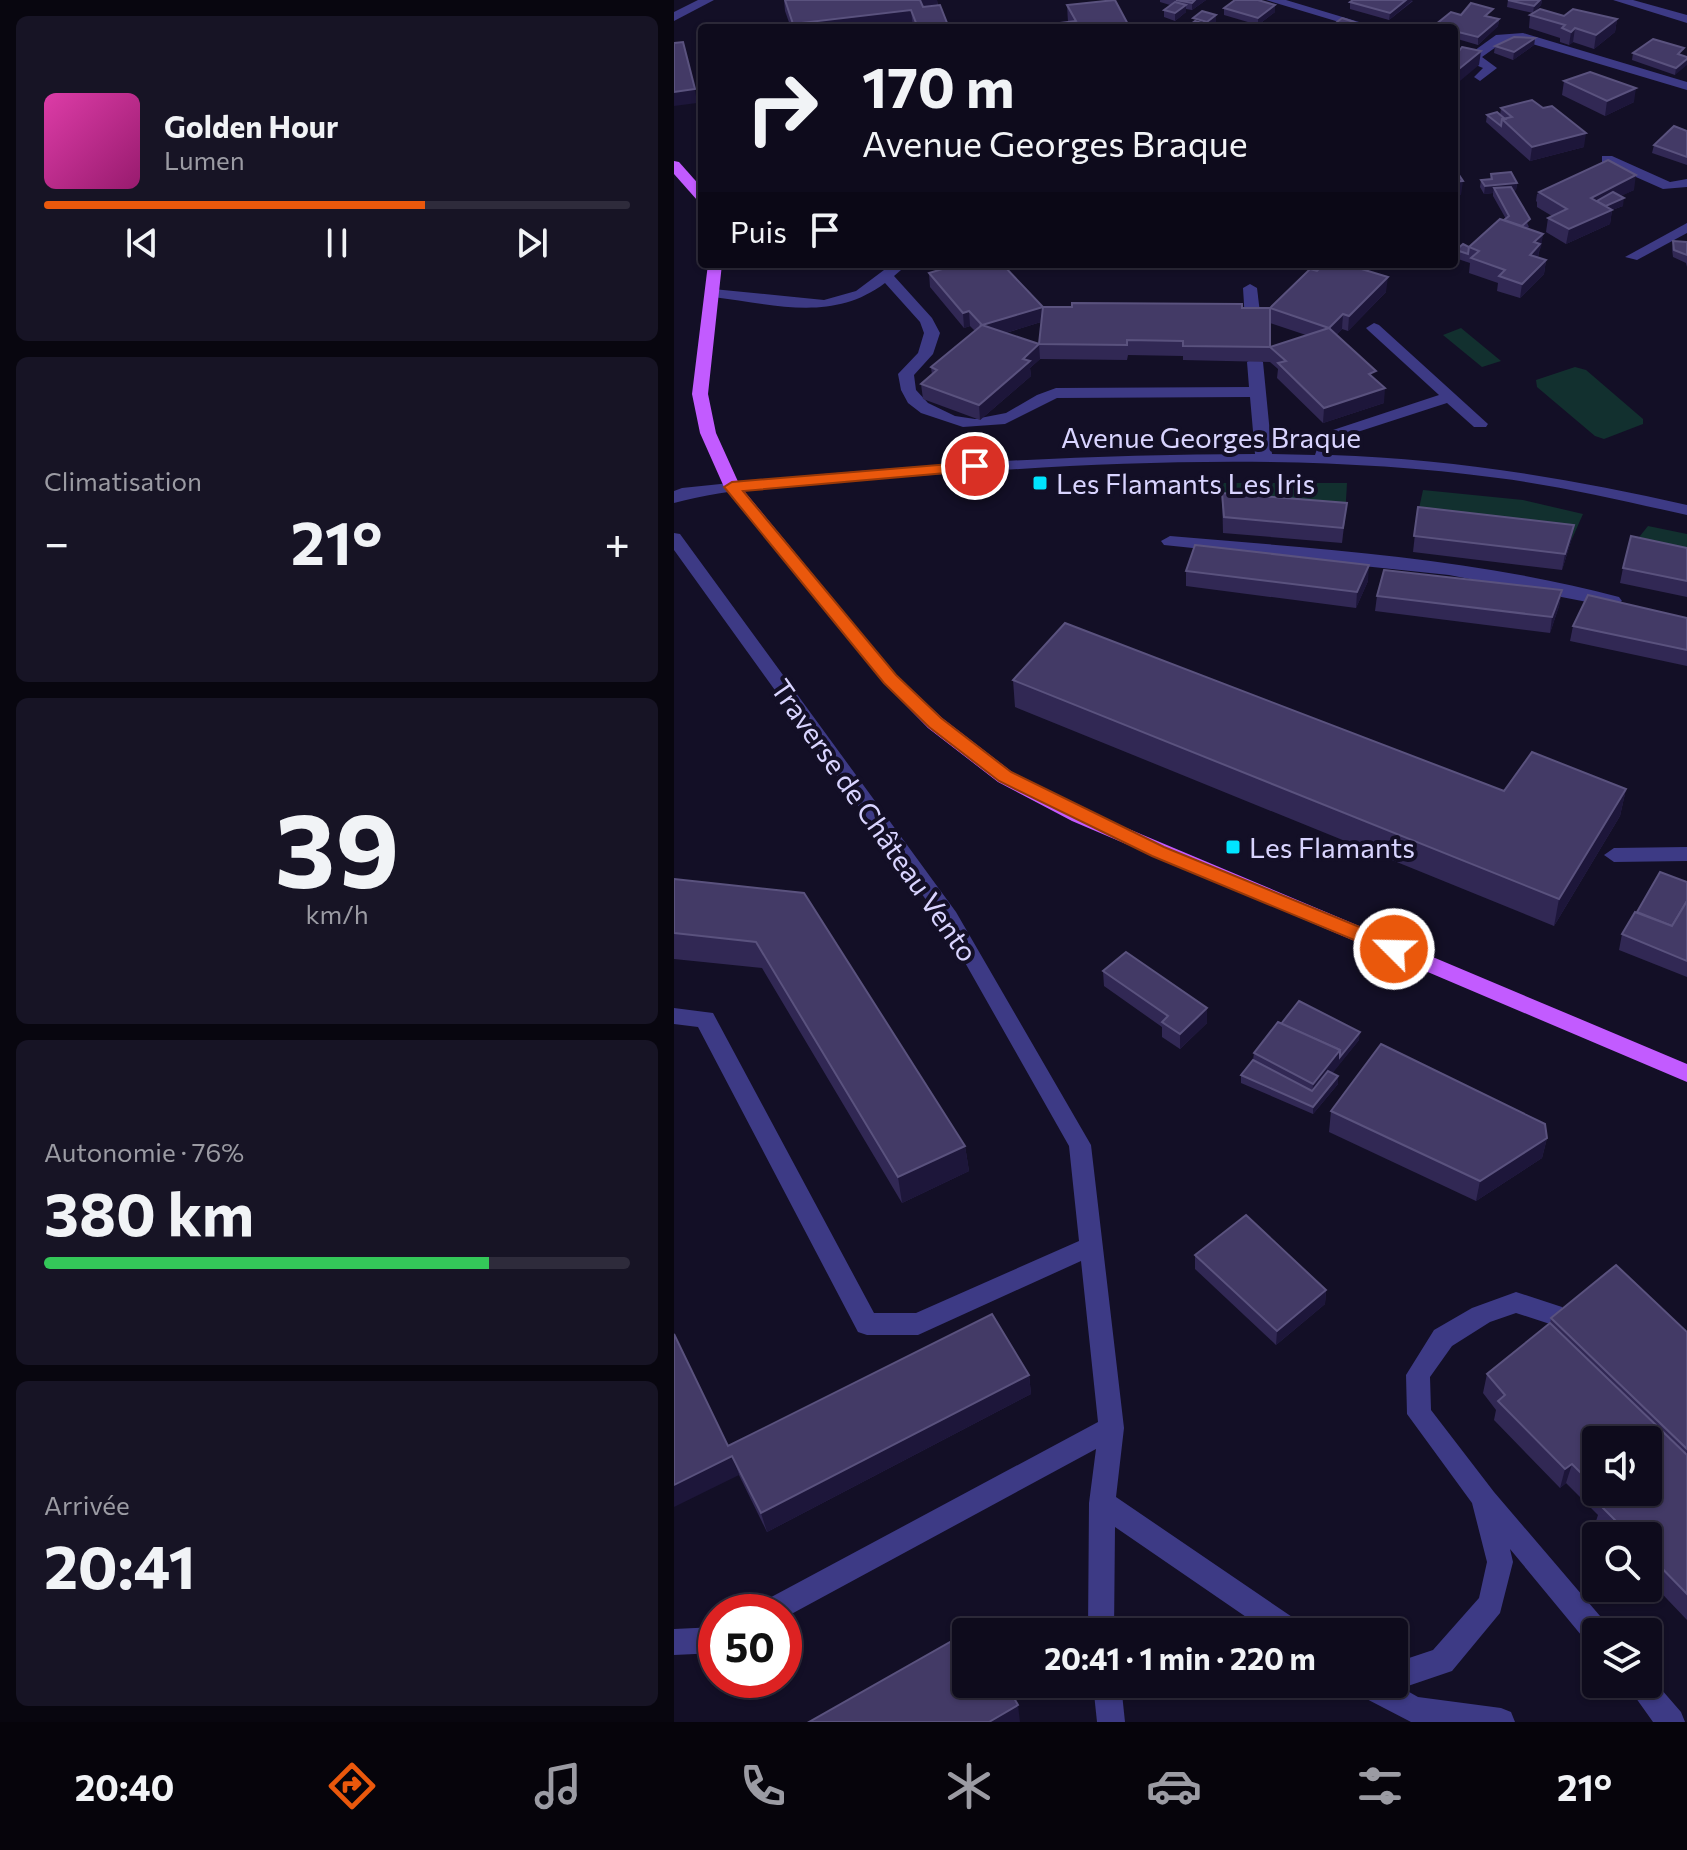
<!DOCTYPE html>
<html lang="fr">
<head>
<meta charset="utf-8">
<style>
	body { margin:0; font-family:Commissioner,sans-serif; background:#171425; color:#f1f3f6; height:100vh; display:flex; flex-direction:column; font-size:30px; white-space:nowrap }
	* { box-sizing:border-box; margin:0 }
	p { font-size:26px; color:#9b9ba3 }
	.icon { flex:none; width:44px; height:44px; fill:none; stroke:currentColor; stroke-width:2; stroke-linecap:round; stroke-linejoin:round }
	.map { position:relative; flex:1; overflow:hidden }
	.details { display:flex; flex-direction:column; gap:16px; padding:16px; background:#08060f; width:674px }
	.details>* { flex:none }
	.hud { position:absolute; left:24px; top:24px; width:760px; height:244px; border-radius:8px; box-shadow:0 2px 6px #0004,0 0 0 2px #2e2b3b; background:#0e0b1c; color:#f1f3f6; overflow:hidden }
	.buttons { position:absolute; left:908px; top:1426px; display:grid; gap:16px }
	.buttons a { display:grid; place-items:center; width:80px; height:80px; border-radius:8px; background:#0e0b1c; box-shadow:0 2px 6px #0004,0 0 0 2px #2e2b3b; font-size:40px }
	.speed { position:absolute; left:24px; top:1594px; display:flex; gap:16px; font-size:40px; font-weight:700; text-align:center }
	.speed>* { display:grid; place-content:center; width:104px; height:104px; border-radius:50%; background:#0e0b1c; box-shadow:0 2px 6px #0004,0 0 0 2px #2e2b3b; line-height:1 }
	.speed .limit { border:12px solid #d22; background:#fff; color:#111 }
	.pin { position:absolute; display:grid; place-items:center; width:68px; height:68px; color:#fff; margin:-34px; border:4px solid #fff; border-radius:50%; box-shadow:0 2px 8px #0007 }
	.me { position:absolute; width:88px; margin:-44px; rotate:293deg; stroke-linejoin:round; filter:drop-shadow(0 0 6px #0008) }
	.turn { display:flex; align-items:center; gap:28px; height:168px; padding:0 32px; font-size:36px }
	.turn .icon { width:104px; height:104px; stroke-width:2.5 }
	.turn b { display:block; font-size:56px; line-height:68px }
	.then { display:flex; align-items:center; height:76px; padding:0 32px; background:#0003; gap:16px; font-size:30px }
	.big { font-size:60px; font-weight:700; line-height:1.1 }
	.details .widget { flex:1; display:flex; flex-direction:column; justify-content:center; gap:12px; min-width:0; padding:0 28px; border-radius:12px; background:#171425 }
	.details .dial { align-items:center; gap:0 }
	.dial b { font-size:104px; line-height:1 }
	.song { display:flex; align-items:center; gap:24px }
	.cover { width:96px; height:96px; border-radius:12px; background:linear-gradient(135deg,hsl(320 70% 55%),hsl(320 70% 35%)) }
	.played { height:8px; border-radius:4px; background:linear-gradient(90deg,#ea580c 65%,#2e2b3b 65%) }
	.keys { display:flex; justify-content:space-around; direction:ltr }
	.heat { display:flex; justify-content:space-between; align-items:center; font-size:44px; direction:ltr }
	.charge { height:12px; border-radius:6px; background:linear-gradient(90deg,#34c759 76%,#2e2b3b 0) }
	.trip { position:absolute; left:278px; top:1618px; width:456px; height:80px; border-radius:8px; background:#0e0b1c; box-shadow:0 2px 6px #0004,0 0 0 2px #2e2b3b; font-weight:700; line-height:80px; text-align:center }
	.tab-bar { display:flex; height:128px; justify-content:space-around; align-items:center; background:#06040b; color:#9b9ba3 }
	.tab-bar .icon { width:56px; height:56px }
	.tab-bar .current { color:#ea580c }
	.tab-bar b { font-size:36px; color:#f1f3f6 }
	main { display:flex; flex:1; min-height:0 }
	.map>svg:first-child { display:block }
</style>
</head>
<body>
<main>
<section class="details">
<div class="widget">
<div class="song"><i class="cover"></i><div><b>Golden Hour</b><p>Lumen</p></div></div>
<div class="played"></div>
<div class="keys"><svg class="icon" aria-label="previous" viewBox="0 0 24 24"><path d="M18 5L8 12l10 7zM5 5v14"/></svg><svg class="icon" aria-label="pause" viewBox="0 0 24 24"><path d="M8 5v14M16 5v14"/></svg><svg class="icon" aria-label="next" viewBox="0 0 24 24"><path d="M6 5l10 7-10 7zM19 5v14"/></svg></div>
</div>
<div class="widget"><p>Climatisation</p>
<div class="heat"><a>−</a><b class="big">21°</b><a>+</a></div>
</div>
<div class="widget dial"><b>39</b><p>km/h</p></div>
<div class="widget"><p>Autonomie · 76%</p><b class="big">380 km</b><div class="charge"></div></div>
<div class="widget"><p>Arrivée</p><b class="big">20:41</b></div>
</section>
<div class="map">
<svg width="1013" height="1722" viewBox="0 0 1013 1722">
	<rect width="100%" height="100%" fill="#130f26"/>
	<g fill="#12302f">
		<path d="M787,328L827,361L808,367L769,335Z"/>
		<path d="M901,367L912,370L969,419V424L930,439L921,436L863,387L862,380Z"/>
		<path d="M549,483H673L671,518L548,508Z"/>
		<path d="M749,490L849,500L909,514L897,541L742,522Z"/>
		<path d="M974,526L1013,534V564L954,551Z"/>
	</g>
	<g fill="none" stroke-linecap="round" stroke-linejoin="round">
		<g fill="#3d3a85" fill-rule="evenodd">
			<path d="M24,0H40L0,21V12Z"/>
			<path d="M592,0H612L705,28H685Z"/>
			<path d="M939,0H959L1013,15V23Z"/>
			<path d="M849,33L1013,82V90L848,41L829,42L808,57L823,68L806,81L800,77L809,68L780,56V48L797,53L822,35Z"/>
			<path d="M928,156H938L996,182L1013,179V187L989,189L928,162Z"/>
			<path d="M1013,223V233L963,260L951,257Z"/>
			<path d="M218,264H234L220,276L258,318L266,333L259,354L240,375L242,390L254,403L281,416L301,419L332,413L363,395L382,388L575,387L573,362L581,357L589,362L598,454L641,455L646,440L656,431L765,395L695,331L692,328L700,323L705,325L814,424L812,427H800L773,403L668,437L661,442L657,455C778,459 895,478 1013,505V515C950,501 888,486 824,478C637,453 444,461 257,475C172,481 82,482 0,503V491L8,488C199,467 389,454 581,454L576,397L383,398L331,424L289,427L247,413L234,403L227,390L224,374L244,353L250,333L246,322L211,283C158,323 100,304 39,297L32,293L39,289L150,300L182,291Z"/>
			<path d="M576,284L583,288L587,321L579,326L571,321L569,288Z"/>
			<path d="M0,533L6,534L282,912L417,1145L450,1428L442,1497L627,1623L630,1632H594L441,1527L440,1632H414L415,1503L422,1449L110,1618V1612H82L86,1603L424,1422L407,1261L244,1335H193L184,1332L24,1027L0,1024V1008L39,1013L200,1313H242L405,1241L395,1146L268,922L0,550Z"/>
			<path d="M496,536C646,549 799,558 945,597L948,601L939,607L775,575L490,545L487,541Z"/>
			<path d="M1013,847V861L940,862L930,855L940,848Z"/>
			<path d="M842,1292L888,1307L891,1314L888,1321L879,1325L842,1313L816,1322L778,1346L756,1377L757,1410L820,1492L932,1623L935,1632H922V1645L912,1641L836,1549L839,1562L826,1613L778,1671L728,1688L744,1697L827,1708L837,1712L841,1722H737L683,1694L679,1684H720V1663L759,1650L805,1598L813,1562L798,1503L733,1414L732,1375L760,1330L798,1308Z"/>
			<path d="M42,1627V1653L0,1655V1629Z"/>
			<path d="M974,1674L1007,1712L1011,1722H979L952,1684H974Z"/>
			<path d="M419,1684H447L451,1722H423Z"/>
		</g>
		<g fill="#c25bff" fill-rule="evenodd">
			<path d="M0,161L5,162L28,188V201L23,200L0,174Z"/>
			<path d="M34,264H48L34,394L42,433L66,486L222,675L268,718L338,772L412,811L1013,1064V1082L398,821L324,782L254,728L210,683L50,487L26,433L18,394Z"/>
		</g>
	</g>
	<g fill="#312854" fill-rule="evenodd">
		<path d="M110,0H263L264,6L275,28H117L111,11Z"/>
		<path d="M486,0H532L518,10L512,9V12L501,21L490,17V10L496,5L486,2Z"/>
		<path d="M834,0H868L867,5L859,13L833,7Z"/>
		<path d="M739,1L715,20L676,9V2Z"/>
		<path d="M393,5L456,28L394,22Z"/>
		<path d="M601,5V12L584,25L550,15V8Z"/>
		<path d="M787,15L818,16L817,17L825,19L824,26L804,45L780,38V28H761V25Z"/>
		<path d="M856,15L890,16L943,19L941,32L920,49L899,42L895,45L886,42V38L855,28Z"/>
		<path d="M861,38L860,45L839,60L820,53L821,46Z"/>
		<path d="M959,53L1009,55L1001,75L958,60Z"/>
		<path d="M890,81L960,102L931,116L888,95Z"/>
		<path d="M827,108L910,147L856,161L812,122L813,115H826Z"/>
		<path d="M1013,131V165L978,153L980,145Z"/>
		<path d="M817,174L843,183L842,190L839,191L855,227L853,228L869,234L864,257L872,260L870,274L846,298L823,291L824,283L795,273L796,263L781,258L782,250L795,247L832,219L819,196V193L810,194L806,187L807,180L816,179Z"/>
		<path d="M960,190L946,196L949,206L938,210L936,224L892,244L872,232L874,218L878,216L863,207V202L862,201L863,194L865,193Z"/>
		<path d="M999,241L1013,242V267L1012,263L999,257L998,249Z"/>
		<path d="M262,264H321L369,307L596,308L712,292L674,331L668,329L662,335L701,379L710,403L649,423L603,378L604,369L596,362V347L632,335L596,323V362L509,360V356L454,355L453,360L366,359L356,368L357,376L306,420L249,399L247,384L258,375L257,367L301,331L296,326L290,328L256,287L255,273L268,269ZM367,322L365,344L332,333Z"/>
		<path d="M548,493L671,518L668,543L549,533Z"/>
		<path d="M744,507L900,525L897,541L888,570L739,552Z"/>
		<path d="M1013,548V597L946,583L949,568Z"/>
		<path d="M512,571L694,581L682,608L512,586Z"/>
		<path d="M888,590L885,606L876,633L701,611L703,596Z"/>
		<path d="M1013,618V666L896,641L899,626Z"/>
		<path d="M339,680L830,791L952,789L946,816L880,926L341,707Z"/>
		<path d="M0,879L130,893L291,1146L295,1171L228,1203L88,968L0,959Z"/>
		<path d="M1013,882V977L945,950L948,934L963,912Z"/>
		<path d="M429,971L533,1008V1023L506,1049L488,1037V1027L430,986Z"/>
		<path d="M607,1024L685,1040L658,1073L664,1076V1084L639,1114L567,1083V1075L579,1060L580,1053Z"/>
		<path d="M657,1111L873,1138L868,1158L802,1201L655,1132Z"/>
		<path d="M521,1255L652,1290L651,1304L602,1345L521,1269Z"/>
		<path d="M877,1318L1013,1332V1620L974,1579V1536H933L921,1524L924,1515L892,1483L886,1488L820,1420L822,1410L809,1393L813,1374L876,1323ZM922,1440L974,1492H922Z"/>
		<path d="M355,1375L357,1394L93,1532L65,1475L54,1446Z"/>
	</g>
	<g fill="#1d163a">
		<path d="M245,0H263L264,12L246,14Z"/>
		<path d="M521,0H532L518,10V3Z"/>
		<path d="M732,0H739L715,20L716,13Z"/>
		<path d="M866,0H868L867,5L859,13L860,6Z"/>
		<path d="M512,5V12L501,21V13Z"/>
		<path d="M601,5V12L584,25V18Z"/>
		<path d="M237,10L239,28H119V24Z"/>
		<path d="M542,15V22L533,28V22Z"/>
		<path d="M825,19L824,26L804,45V37Z"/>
		<path d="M943,19L941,32L920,49L922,35Z"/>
		<path d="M901,28L899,42L895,45L897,32Z"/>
		<path d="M861,38L860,45L839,60L840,52Z"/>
		<path d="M807,51L805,65L780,86V73Z"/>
		<path d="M1013,59V65L1001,75L1002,68Z"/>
		<path d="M962,88L960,102L931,116L933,101Z"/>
		<path d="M21,89L23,103L0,106V92Z"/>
		<path d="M912,133L910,147L856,161L858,147Z"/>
		<path d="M962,175L960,190L922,208L917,198Z"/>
		<path d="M789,181L787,195L780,196V182Z"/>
		<path d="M843,183L842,190L822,192L820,188L819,193L810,194L811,186Z"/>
		<path d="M950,198L949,206L938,210L936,224L892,244L895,229L925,210Z"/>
		<path d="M869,234L867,248L865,250L864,259L856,255L860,242Z"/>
		<path d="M872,260L870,274L846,298L848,284Z"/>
		<path d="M714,277L712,292L674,331L675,316Z"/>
		<path d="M369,307L370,321L309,340L308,325Z"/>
		<path d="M295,311L296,326L290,328L289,313Z"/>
		<path d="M669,314L668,329L654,343L655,328Z"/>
		<path d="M365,344L366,359L356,368L357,376L306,420L305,405Z"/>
		<path d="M711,388L710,403L649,423L650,408Z"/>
		<path d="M900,525L897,541L888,570L891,554Z"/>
		<path d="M695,565L694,581L682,608L683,592Z"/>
		<path d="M888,590L885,606L876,633L878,617Z"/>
		<path d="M952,789L946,816L880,926L885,899Z"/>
		<path d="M533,1008V1023L506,1049V1034Z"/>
		<path d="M686,1032L685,1040L638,1099L639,1084L666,1050Z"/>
		<path d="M664,1076V1084L639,1114V1107Z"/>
		<path d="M873,1138L868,1158L802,1201L806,1181Z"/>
		<path d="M291,1146L295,1171L228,1203L224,1177Z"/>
		<path d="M652,1290L651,1304L602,1345L603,1331Z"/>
		<path d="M355,1375L357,1394L93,1532L87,1513Z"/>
		<path d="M58,1456L65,1475L0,1507V1485Z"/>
		<path d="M898,1464L892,1483L886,1488L891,1469Z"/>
		<path d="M344,1705L346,1722H315Z"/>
	</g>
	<g fill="#433a66" stroke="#5a527e" stroke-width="2">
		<path d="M111,0H246L249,7L266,5L275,28H244L237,10L119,24Z"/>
		<path d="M441,0L456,28H346L402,21L393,5Z"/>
		<path d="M502,0H521L518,3Z"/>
		<path d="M561,0H584L601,5L584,18L550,8Z"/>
		<path d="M679,0H732L716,13L676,2Z"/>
		<path d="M834,0H866L860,6Z"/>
		<path d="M501,2L512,5L501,13L490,10Z"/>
		<path d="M797,3L819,9L811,16L825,19L804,37L780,31V28H770L761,25L777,12L787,15Z"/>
		<path d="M866,9L890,16L899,9L943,19L922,35L901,28L897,32L888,28L891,25L856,15Z"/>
		<path d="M528,11L542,15L533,22L519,18Z"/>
		<path d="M668,18L680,22L673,28H664L658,26Z"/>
		<path d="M521,21L539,26L537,28H519L514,26Z"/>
		<path d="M609,23L623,28H601Z"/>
		<path d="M840,37L861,38L840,52L821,46Z"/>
		<path d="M979,39L1010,48L1004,54L1013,57V59L1002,68L959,53Z"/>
		<path d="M9,42L21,89L0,92V43Z"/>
		<path d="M788,47L807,51L780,73V58Z"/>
		<path d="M916,72L962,88L933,101L890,81Z"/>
		<path d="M858,100L869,108L878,106L912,133L858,147L828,119L838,117L827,108Z"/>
		<path d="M823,112L831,119H828L827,126L813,115Z"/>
		<path d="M1000,126L1013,131V157L980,145Z"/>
		<path d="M934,160L962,175L917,198L938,210L895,229L874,218L893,209L865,192Z"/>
		<path d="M780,172H783L789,181L780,182Z"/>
		<path d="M837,172L843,183L811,186L807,180L818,179L817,174Z"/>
		<path d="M837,187L856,219L848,226L830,220L835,216L820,188Z"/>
		<path d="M939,192L950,198L932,206L923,201Z"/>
		<path d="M826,219L869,234L860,242L866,244L856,255L872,260L848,284L825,276L831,270L797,258L805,251L795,247Z"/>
		<path d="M999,241L1013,242V255L1000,250Z"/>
		<path d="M789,244L795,247L794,254L782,250Z"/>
		<path d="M270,264H285L273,267Z"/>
		<path d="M285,264H321L325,268L331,267L369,307L308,325L365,344L349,359L356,361L305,405L247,384L263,370L257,367L308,325L295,311L289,313L255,273Z"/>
		<path d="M650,264H671L714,277L675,316L669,314L655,328L596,308L636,269L643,271Z"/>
		<path d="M398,303L568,304V308H596V347L509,346V341L453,340V345L365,344L369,307H398Z"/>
		<path d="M655,328L702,371L695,374L711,388L650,408L604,363L612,361L596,347Z"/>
		<path d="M548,493L673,503L669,528L550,517Z"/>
		<path d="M744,507L900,525L891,554L740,536Z"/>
		<path d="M957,536L1013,548V581L949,568Z"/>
		<path d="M521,545L695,565L683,592L512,571Z"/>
		<path d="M710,570L888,590L878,617L703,596Z"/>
		<path d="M914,595L1013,618V650L899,626Z"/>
		<path d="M391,623L830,791L858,752L952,789L885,899L339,680Z"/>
		<path d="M986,872L1013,882V901L998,926L963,912Z"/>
		<path d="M0,879L130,893L291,1146L224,1177L82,942L0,933Z"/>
		<path d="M1013,901V961L948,934L961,912L998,926Z"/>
		<path d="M452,952L533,1008L506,1034L488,1022L494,1016L429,971Z"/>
		<path d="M625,1001L686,1032L666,1057V1050L607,1024Z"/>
		<path d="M604,1022L666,1050L639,1084L580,1053Z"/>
		<path d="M707,1044L871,1124L873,1138L806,1181L657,1111Z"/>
		<path d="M579,1060L638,1091L654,1071L664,1076L639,1107L567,1075Z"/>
		<path d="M572,1215L652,1290L603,1331L521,1255Z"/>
		<path d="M942,1265L1013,1332V1449L877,1318Z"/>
		<path d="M318,1314L355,1375L87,1513L58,1456L0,1485V1334L54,1446Z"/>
		<path d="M876,1323L1013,1455V1594L974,1554V1536H957L927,1506L934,1500L926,1492H974V1440H922V1488L898,1464L891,1469L824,1401L831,1395L813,1374Z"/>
		<path d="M302,1627L304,1632H293Z"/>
		<path d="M292,1633V1684H332L344,1705L315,1722H135Z"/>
	</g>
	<path fill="#ea580c" stroke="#983908" stroke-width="2" d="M301,462L306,463V470L69,491L222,675L267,718L337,772L490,847L727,944V954H714L478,856L325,781L255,727L210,683L50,487L58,482Z"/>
	<g fill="#00e5ff" stroke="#130f26" stroke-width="3">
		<rect x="358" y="475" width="16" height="16" rx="4"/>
		<rect x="551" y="839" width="16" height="16" rx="4"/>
	</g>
	<g text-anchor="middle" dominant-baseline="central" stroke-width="8" stroke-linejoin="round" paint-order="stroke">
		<g font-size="28" fill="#d9d4ff" stroke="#130f26">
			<text x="537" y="437">Avenue Georges Braque</text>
			<text transform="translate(201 820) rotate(55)">Traverse de Château Vento</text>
		</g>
		<g font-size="28" fill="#d9d4ff" stroke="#130f26" text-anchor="start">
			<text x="382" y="483">Les Flamants Les Iris</text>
			<text x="575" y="847">Les Flamants</text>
		</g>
	</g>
</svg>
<div class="buttons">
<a><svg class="icon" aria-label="sound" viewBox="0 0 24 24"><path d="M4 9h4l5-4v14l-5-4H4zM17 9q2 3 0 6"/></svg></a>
<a><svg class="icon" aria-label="search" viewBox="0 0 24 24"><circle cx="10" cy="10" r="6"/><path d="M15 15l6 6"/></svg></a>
<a><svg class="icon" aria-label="layers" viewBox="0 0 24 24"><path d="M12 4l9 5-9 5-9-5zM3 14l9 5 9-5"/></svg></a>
</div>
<div class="speed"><div class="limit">50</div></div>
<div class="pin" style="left:301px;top:466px;background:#d93025"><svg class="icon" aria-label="arrive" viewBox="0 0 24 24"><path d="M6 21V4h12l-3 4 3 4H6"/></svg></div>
<svg class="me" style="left:720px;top:949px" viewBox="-20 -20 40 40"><circle r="17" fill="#ea580c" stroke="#fff" stroke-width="3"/><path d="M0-11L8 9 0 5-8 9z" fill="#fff"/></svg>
<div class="trip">20:41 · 1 min · 220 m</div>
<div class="hud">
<div class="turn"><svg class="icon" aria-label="right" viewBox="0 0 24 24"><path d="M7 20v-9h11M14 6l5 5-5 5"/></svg><div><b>170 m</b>Avenue Georges Braque</div></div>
<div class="then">Puis<svg class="icon" aria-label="arrive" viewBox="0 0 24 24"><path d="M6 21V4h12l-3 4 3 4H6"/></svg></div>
</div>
</div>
</main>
<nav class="tab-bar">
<b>20:40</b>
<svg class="icon current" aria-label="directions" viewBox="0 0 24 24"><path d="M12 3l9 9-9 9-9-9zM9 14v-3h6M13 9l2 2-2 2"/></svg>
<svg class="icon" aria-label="music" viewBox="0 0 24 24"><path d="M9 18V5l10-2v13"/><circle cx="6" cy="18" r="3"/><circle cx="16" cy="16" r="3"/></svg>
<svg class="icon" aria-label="phone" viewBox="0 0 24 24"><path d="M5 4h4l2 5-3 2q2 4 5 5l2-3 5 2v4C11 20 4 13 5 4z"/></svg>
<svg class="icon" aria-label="climate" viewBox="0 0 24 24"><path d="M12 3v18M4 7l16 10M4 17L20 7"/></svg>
<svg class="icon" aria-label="car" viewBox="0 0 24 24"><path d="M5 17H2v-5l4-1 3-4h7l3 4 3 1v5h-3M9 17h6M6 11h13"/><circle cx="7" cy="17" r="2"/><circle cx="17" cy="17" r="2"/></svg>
<svg class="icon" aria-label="filters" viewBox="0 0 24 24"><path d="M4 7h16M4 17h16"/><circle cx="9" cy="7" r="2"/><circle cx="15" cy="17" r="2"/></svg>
<b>21°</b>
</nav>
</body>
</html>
